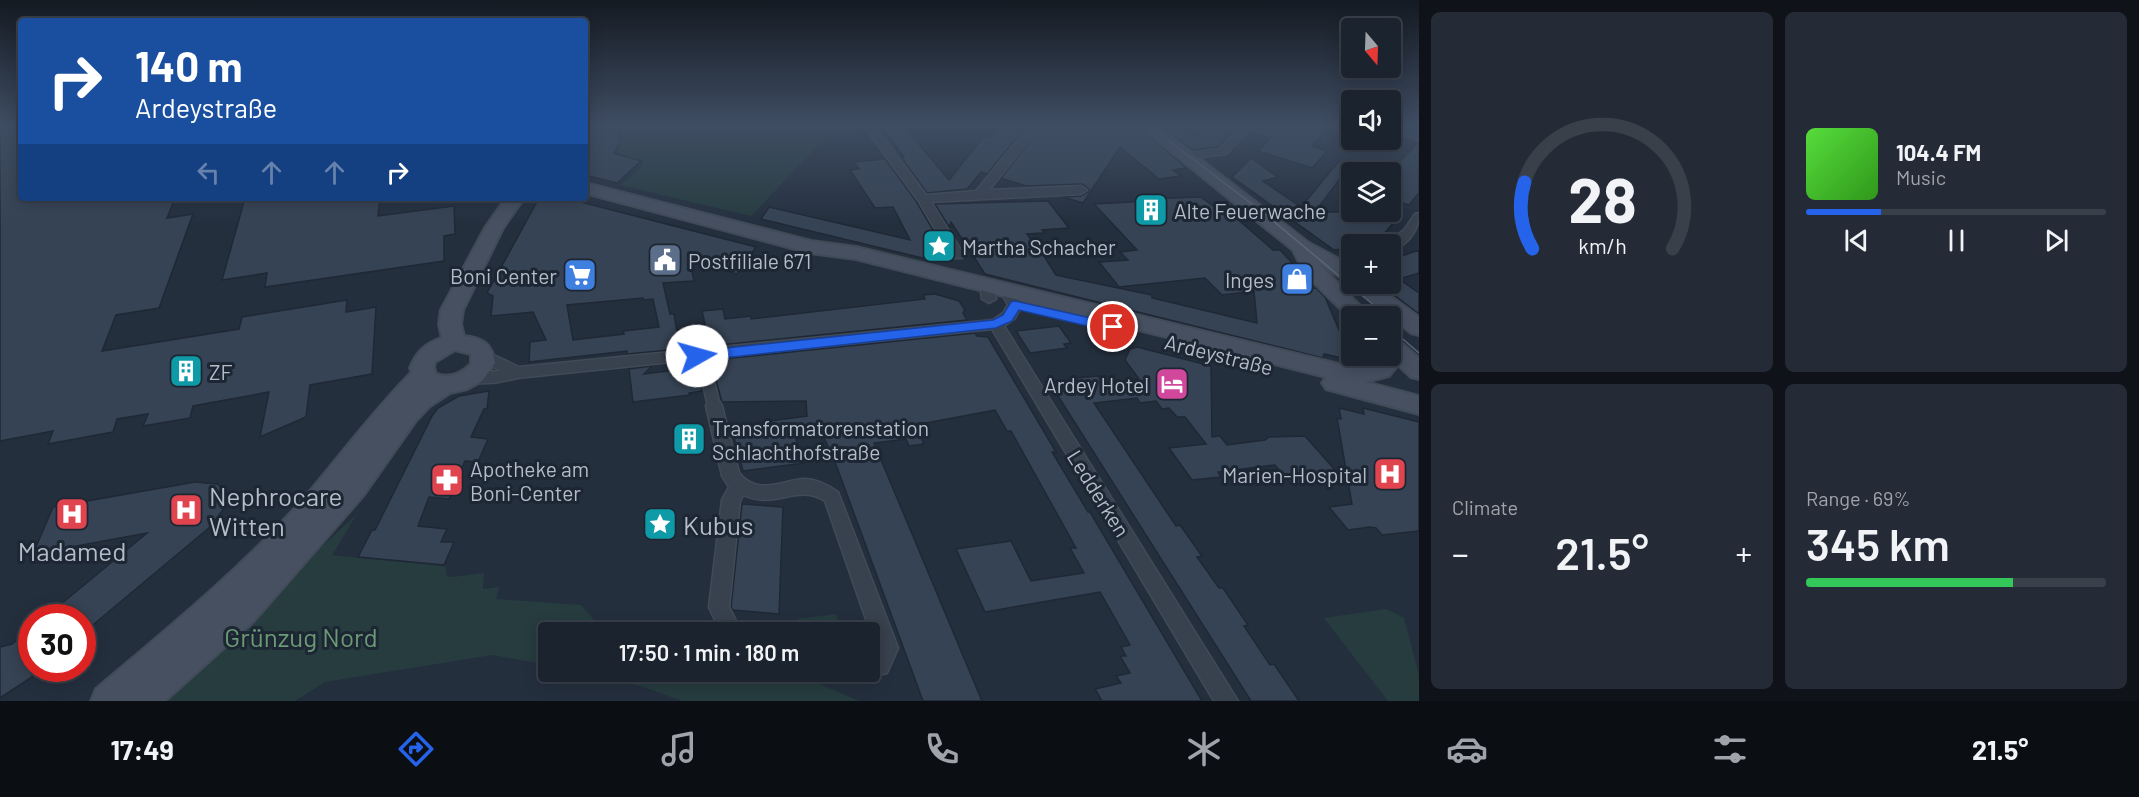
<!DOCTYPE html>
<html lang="en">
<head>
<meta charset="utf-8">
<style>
	body { margin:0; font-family:Barlow,sans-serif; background:#242b36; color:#f1f3f6; height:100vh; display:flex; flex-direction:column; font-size:22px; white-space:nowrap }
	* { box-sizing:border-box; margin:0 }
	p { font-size:20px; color:#a0a4aa }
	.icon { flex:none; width:33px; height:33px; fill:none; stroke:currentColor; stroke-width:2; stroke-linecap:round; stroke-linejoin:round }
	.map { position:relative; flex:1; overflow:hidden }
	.side { display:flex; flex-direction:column; gap:12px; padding:12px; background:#0f1319; width:720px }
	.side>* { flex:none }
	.guide { position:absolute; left:18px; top:18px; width:570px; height:183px; border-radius:6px; box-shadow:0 3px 15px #0003,0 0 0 2px #39404a; background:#1a4fa0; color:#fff; overflow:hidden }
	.needle { width:39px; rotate:161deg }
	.tools { position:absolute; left:1341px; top:18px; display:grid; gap:12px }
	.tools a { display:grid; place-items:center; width:60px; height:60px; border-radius:6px; background:#1b232e; box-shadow:0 3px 15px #0003,0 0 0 2px #39404a; font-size:30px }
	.speed { position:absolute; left:18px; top:604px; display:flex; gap:12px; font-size:30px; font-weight:700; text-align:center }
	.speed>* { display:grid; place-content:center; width:78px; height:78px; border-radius:50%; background:#1b232e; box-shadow:0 3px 15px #0003,0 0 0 2px #39404a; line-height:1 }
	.speed .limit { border:9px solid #d22; background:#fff; color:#111 }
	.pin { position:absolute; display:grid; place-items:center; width:51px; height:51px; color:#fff; margin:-26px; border:3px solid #fff; border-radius:50%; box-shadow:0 2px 6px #0007 }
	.me { position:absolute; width:66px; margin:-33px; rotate:83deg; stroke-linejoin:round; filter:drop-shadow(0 0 4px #0008) }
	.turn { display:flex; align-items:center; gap:21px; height:126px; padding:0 18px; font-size:27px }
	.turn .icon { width:78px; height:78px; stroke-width:2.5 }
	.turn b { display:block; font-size:42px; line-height:51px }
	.lanes { display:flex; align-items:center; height:57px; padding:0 18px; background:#0003; justify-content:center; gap:30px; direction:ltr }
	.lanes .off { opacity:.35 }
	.big { font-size:45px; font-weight:600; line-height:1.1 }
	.side .tile { flex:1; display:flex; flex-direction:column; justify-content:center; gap:9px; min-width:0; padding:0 21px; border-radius:9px; background:#242b36 }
	.side .dial { align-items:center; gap:0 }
	.dial svg { height:156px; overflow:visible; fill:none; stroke:#39404a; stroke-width:7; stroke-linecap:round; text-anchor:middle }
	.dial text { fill:#f1f3f6; stroke:none }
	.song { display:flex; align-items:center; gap:18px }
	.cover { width:72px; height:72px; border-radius:9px; background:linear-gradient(135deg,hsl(110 70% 55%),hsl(110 70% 35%)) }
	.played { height:6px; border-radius:3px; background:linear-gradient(90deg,#2563eb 25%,#39404a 25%) }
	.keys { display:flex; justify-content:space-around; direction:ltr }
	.heat { display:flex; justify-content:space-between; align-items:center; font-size:33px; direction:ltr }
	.charge { height:9px; border-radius:4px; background:linear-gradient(90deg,#34c759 69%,#39404a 0) }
	.side .tiles { flex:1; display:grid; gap:12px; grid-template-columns:repeat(2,1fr) }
	.trip { position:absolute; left:538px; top:622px; width:342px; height:60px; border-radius:6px; background:#1b232e; box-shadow:0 3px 15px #0003,0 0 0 2px #39404a; font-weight:600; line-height:60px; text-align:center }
	.menu { display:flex; height:96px; justify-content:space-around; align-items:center; background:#0b0e12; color:#a0a4aa }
	.menu .icon { width:42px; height:42px }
	.menu .active { color:#2563eb }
	.menu b { font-size:27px; color:#f1f3f6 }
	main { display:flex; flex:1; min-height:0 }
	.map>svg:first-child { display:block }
</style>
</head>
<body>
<main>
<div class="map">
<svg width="1419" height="701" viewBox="0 0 1419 701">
	<rect width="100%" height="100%" fill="#242f3e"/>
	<g fill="#263c3f">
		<path d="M630,125H857L861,130L829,134L751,216L620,185L640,169L643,161L617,153Z"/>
		<path d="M357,514L332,555L443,566L446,567L447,576L452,577L484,573L483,589L499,587L496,599L581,605L596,622L659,633H549V665L492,655L325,682L295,701H155Z"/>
		<path d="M1386,609L1404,618L1419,675V701H1388L1324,618Z"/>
		<path d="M836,614L841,633H801L797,619Z"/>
		<path d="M578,672H737L787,686L742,672H791L860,701H682L644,687Z"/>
	</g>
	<g fill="#364354" stroke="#1f2835" stroke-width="1.5" fill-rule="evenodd">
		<path d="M0,125H21V198H175L167,218L193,214L159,308L116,315L102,351L239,329L242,317L347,300L346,312L376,307L372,374L310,385L306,417L260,437L269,392L193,406L190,418L143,426L148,414L117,419L113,432L48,444L53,431L0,441Z"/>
		<path d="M585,125H604L603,130H620L618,138H622L614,153L641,161L617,183L585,175Z"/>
		<path d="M880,125H903L949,180L984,136L990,137L1000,125H1027L987,174L981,172L967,189L927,193L901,157H904Z"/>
		<path d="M1043,125H1136L1187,168L1173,170L1181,176L1159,179L1120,147L1083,203L1063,197L1081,196L1088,192L1089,189L1082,184L1026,186L1001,178Z"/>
		<path d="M1160,125H1183L1197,136L1201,132L1190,128V125H1238L1218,147L1192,150Z"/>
		<path d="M1255,125H1331L1312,146L1327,151L1312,168L1258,151L1270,138L1250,132Z"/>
		<path d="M1419,142V193L1409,205L1390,199V171Z"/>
		<path d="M1251,158L1278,177L1263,181L1301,207L1339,161L1348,168L1315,212H1403L1382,236L1368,244H1352V248L1334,250L1232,177Z"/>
		<path d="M885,159L916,201L942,245L935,261L761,219L769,207L910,240L893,207L875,208L850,170L859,169L854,162Z"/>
		<path d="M1201,197L1218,210L1226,209L1273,250H1280L1301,272L1311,289L1316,288L1325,297L1342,337L1346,359L1324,354L1323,358L985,274L951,222L949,227L935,204L1048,201L1069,228L1042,230L1044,233L1027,234L1044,256L1056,275L1152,295V298L1257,323L1254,291L1222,295L1205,278L1119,287L1099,262L1128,260L1120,252L1137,250L1094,204L1148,201L1146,199Z"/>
		<path d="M245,198H380L378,216L454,206L455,234L444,236V261L265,287L267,273L222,280Z"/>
		<path d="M539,198H565L756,247L737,274L690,261L694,281L663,283L670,314H674L679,342L670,350L627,354V351L529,362L530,342L546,340L533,312L491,316L493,296L487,293ZM643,298V300L653,299L659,327L623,331L624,334L573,340L567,305Z"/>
		<path d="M1419,250V273L1399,279L1419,293V314L1390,292V260Z"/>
		<path d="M935,294L959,301L965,310L963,313L967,320L710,346L702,311L723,309L725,319L751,316V319L925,299L923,295Z"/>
		<path d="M1059,326L1071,343L1064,344L1067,348L1030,353L1016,331Z"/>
		<path d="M975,333L977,336L988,337L1056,452H1052L1088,512H1090L1202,701H1102L1095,689L1121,683L1116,676L1130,673L1120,656H1126L1121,647L1130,645L1100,592L985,612L956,549L1011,541L1031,581L1084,573L1070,548H1076L1011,431H1007L995,410L915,425L924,444L909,446L906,439L874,443L982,701H923L838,470L823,435L796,439L804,463L743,471L731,426L807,416L806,401L722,402L712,365H715L714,360Z"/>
		<path d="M1137,347L1211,366L1212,437L1220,436L1227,445L1265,440L1269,437L1305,436L1343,479L1291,484L1275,465L1218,472L1221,477L1192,480L1169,448L1206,444L1185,417H1177L1169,408L1162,409L1156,401L1140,403L1137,398L1094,403L1176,526L1180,525L1202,556L1197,557L1219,588H1223L1248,625L1244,626L1270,665L1274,664L1299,701H1251L1053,388L1081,385L1076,378L1098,376L1103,383L1139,379L1125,360L1130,349Z"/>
		<path d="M652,366L644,374L684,369L686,380L699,378L702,391L689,393L690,395L633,402L629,369Z"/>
		<path d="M489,391L487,409H484L471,437L488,439L478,462L465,461L449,499L429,497L418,526L447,529L441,542H454L444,565L358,557L372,530H375L432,416L438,408L459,396Z"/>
		<path d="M1339,408L1364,414L1363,408L1419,422V531L1382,535L1376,528L1370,527L1348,530L1329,507L1352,504L1337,418L1341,419Z"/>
		<path d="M195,482L217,484L224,489L225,507L210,527L82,634V618H44L147,533L33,554L53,507Z"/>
		<path d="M742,504L783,507L779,614L733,610L731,607Z"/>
		<path d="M32,628V677L0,698V647L12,644Z"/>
	</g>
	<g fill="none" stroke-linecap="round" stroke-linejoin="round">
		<defs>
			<path id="pedestrian" d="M705,364L711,368L720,406L719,409H709L708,406L699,368Z"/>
			<g id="minor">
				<path d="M863,125H874L926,195L976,191L1030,125H1041L989,190L1081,186L1087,190L1081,194L931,202L964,255L962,258H952L918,200Z"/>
				<path d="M1242,125H1253L1226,154L1186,159L1180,156L1186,153L1219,149Z"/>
				<path d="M1390,125L1419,133V140L1390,131Z"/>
				<path d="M1419,213C1419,231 1408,245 1390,251V244H1385L1404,230L1415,214Z"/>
				<path d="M1352,256V264L1335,268L1328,264L1330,261Z"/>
				<path d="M987,281L994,285L996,299L989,303L982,299L980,285Z"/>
				<path d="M1007,286L1012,287L1022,305L1015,318L1004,326L1238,701H1214L992,329L517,378C501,382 483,386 467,381L464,377L467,373L501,371L480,360L477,356L480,352L485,351L519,367L993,320L1003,313L1008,305L1000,290Z"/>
				<path d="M714,400L720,402L722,406L739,473C757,495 779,482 802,479C815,478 828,485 838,492L898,648L887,673L870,677L861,672H870V657L873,656L876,648L825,501C797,483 777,510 743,495L740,501L729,607L736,621L750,626L753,633H721L709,607L722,500L729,487L722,476L706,406L708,402Z"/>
			</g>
			<g id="secondary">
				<path d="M1138,125H1156L1309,243L1352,266V282L1345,280L1319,264L1370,316H1352V320L1305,274L1293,250Z"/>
				<path d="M585,183L811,241L856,247L1351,367C1362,366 1374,368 1379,356H1390V338L1398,340L1419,358V379L1411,377L1398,365L1389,376L1365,382L1419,396V414L1326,389L1322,383L1326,377L856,259L810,253L585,193Z"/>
				<path d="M506,198H524L503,228L463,310L461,324L464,336C483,338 492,344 495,363L482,381L467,389L450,393L430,406L415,422L363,496L254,621L165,701H91L96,689C168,628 242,568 305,497C341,455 373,411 412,372L410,368C416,352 426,343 442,338L439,324L441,310L485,228ZM455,350L471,354V364C461,374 450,379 436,374L434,368L435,362Z"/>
				<path d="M1352,283L1374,284L1419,317V335L1411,333L1354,288Z"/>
			</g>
		</defs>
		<use href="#pedestrian" stroke="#414a57" stroke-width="3"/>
		<use href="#minor" stroke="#414a57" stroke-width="3"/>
		<use href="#secondary" stroke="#414a57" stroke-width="4"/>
		<use href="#pedestrian" fill="#38414e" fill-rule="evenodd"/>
		<use href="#minor" fill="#38414e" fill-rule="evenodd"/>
		<use href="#secondary" fill="#465061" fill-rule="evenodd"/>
		<g stroke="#5a6575" stroke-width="1.5">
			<path d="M1148,125L1265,214L1387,316"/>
			<path d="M1390,328L1419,353"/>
		</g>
	</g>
	<linearGradient id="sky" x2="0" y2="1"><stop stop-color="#141a22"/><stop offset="0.56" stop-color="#3f4d63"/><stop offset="1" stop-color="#3f4d63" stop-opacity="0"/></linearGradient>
	<rect width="1419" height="224" fill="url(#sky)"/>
	<path fill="#2563eb" stroke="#184099" stroke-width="1.5" d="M1015,301L1113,323L1120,327L1113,332L1019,310L1012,321L996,328L697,361L690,356L697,351L993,320L1003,315L1011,302Z"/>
	<defs>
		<symbol id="building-square" viewBox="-11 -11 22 22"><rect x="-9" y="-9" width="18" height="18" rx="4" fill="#0f9aa8" stroke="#1d2633"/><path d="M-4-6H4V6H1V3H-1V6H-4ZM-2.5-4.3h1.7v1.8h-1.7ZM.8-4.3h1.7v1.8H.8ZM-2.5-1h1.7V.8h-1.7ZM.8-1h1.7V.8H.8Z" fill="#fff"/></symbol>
		<symbol id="sight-square" viewBox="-11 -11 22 22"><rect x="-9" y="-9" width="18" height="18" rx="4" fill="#0f9aa8" stroke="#1d2633"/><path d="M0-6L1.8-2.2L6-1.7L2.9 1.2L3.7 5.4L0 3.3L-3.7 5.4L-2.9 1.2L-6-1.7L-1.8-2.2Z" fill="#fff"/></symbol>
		<symbol id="civic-square" viewBox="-11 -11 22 22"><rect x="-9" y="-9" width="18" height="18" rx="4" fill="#5c6f8a" stroke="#1d2633"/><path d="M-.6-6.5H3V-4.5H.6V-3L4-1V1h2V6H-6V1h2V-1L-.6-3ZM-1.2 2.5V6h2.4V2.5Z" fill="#fff"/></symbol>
		<symbol id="supermarket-square" viewBox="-11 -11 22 22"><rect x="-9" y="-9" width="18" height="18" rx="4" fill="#3f7fe0" stroke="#1d2633"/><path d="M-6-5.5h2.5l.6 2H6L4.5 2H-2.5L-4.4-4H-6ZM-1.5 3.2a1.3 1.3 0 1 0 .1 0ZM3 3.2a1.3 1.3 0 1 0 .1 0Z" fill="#fff"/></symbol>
		<symbol id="shop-square" viewBox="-11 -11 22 22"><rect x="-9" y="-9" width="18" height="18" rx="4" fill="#3f7fe0" stroke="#1d2633"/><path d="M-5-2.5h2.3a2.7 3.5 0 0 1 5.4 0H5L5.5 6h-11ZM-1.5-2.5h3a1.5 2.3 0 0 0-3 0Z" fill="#fff"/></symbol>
		<symbol id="hotel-square" viewBox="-11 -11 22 22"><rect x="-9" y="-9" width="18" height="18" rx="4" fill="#d1479c" stroke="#1d2633"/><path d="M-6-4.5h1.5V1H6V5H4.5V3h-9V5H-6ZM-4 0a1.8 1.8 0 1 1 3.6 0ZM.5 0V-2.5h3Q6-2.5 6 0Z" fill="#fff"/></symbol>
		<symbol id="hospital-square" viewBox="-11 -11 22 22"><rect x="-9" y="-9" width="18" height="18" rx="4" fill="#e0444e" stroke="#1d2633"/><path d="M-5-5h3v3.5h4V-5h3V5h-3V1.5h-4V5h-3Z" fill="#fff"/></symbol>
		<symbol id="pharmacy-square" viewBox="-11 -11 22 22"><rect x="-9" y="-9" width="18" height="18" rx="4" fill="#e0444e" stroke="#1d2633"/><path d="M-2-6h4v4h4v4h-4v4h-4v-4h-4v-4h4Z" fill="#fff"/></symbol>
	</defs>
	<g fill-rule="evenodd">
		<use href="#building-square" x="1132" y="191" width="38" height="38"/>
		<use href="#sight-square" x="920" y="227" width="38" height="38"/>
		<use href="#civic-square" x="646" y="241" width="38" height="38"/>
		<use href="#supermarket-square" x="561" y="256" width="38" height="38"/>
		<use href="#shop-square" x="1278" y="260" width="38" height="38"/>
		<use href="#building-square" x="167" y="352" width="38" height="38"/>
		<use href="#hotel-square" x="1153" y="365" width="38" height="38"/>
		<use href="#building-square" x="670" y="420" width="38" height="38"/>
		<use href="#hospital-square" x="1371" y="455" width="38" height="38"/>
		<use href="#pharmacy-square" x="428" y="461" width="38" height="38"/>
		<use href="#hospital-square" x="167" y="491" width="38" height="38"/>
		<use href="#hospital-square" x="53" y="495" width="38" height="38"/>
		<use href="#sight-square" x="641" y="505" width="38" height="38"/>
	</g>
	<g text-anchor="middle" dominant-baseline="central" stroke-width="6" stroke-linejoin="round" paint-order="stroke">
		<g font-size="21" fill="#b4bcc9" stroke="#1d2633" text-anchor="start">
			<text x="1174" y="210">Alte Feuerwache</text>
			<text x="962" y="246">Martha Schacher</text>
			<text x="688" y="260">Postfiliale 671</text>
			<text x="557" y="275" text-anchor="end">Boni Center</text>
			<text x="1274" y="279" text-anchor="end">Inges</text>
			<text x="209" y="371">ZF</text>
			<text x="1149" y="384" text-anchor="end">Ardey Hotel</text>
			<text x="712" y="427">Transformatorenstation<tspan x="712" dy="24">Schlachthofstraße</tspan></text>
			<text x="470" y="468">Apotheke am<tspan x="470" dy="24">Boni-Center</tspan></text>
			<text x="1367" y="474" text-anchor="end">Marien-Hospital</text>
		</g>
		<g font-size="21" fill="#b4bcc9" stroke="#1d2633">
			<text transform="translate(1219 354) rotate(14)">Ardeystraße</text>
			<text transform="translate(1099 493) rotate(58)">Ledderken</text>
		</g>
		<g font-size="26" fill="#b4bcc9" stroke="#1d2633" text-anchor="start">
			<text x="209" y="495">Nephrocare<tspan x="209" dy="30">Witten</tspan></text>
			<text x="683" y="524">Kubus</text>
			<text x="72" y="550" text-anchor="middle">Madamed</text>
		</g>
		<g font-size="26" fill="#6b9a76" stroke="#1d2633">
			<text x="301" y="636">Grünzug Nord</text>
		</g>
	</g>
</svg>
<div class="tools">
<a><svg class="needle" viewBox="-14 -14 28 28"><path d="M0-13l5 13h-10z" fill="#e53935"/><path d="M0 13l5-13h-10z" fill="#a0a4aa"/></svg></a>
<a><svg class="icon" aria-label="sound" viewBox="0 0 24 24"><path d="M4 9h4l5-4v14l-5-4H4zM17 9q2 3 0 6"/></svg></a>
<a><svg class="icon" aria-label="layers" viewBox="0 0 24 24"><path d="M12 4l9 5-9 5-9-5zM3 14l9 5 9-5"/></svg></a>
<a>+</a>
<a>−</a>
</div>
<div class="speed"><div class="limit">30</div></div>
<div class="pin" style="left:1113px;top:327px;background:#d93025"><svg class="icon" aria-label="arrive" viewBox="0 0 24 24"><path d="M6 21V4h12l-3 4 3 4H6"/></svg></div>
<svg class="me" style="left:697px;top:356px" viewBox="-20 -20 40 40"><circle r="19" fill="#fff"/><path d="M0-13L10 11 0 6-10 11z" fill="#2563eb"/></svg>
<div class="trip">17:50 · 1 min · 180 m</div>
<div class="guide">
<div class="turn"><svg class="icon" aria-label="right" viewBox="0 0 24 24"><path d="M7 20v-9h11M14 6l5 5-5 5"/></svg><div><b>140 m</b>Ardeystraße</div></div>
<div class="lanes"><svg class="icon off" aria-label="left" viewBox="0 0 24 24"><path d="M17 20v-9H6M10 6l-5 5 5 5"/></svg><svg class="icon off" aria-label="ahead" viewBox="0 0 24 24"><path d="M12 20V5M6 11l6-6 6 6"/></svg><svg class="icon off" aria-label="ahead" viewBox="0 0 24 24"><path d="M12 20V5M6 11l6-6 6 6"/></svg><svg class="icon" aria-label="right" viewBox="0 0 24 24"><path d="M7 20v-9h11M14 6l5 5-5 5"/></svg></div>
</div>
</div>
<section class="side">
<div class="tiles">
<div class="tile dial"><svg viewBox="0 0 100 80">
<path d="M14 69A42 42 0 1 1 86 69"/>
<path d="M14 69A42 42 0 0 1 10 35" stroke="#2563eb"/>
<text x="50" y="56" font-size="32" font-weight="700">28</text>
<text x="50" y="72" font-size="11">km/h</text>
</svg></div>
<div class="tile">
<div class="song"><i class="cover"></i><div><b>104.4 FM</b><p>Music</p></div></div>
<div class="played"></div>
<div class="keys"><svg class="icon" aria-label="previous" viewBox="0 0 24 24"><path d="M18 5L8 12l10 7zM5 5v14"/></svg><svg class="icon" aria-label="pause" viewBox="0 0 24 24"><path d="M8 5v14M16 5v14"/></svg><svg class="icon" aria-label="next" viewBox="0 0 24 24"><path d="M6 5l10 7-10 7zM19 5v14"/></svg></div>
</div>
<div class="tile"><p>Climate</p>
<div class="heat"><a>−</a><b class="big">21.5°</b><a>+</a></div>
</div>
<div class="tile"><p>Range · 69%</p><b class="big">345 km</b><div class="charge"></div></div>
</div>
</section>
</main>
<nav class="menu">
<b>17:49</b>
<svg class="icon active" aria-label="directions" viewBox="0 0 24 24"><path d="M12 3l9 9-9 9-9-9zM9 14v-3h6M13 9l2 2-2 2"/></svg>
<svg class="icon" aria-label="music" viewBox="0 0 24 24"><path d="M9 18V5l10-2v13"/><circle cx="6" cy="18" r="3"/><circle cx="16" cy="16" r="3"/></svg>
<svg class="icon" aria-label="phone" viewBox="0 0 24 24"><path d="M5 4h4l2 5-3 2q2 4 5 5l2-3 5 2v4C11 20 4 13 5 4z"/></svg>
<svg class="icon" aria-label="climate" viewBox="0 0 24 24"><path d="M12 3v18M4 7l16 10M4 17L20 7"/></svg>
<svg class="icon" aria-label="car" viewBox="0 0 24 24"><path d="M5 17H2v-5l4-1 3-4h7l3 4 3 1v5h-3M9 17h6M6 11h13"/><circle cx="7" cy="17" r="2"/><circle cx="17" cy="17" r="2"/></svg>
<svg class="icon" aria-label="filters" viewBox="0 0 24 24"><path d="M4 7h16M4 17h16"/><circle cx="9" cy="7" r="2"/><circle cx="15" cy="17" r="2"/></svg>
<b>21.5°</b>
</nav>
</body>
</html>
